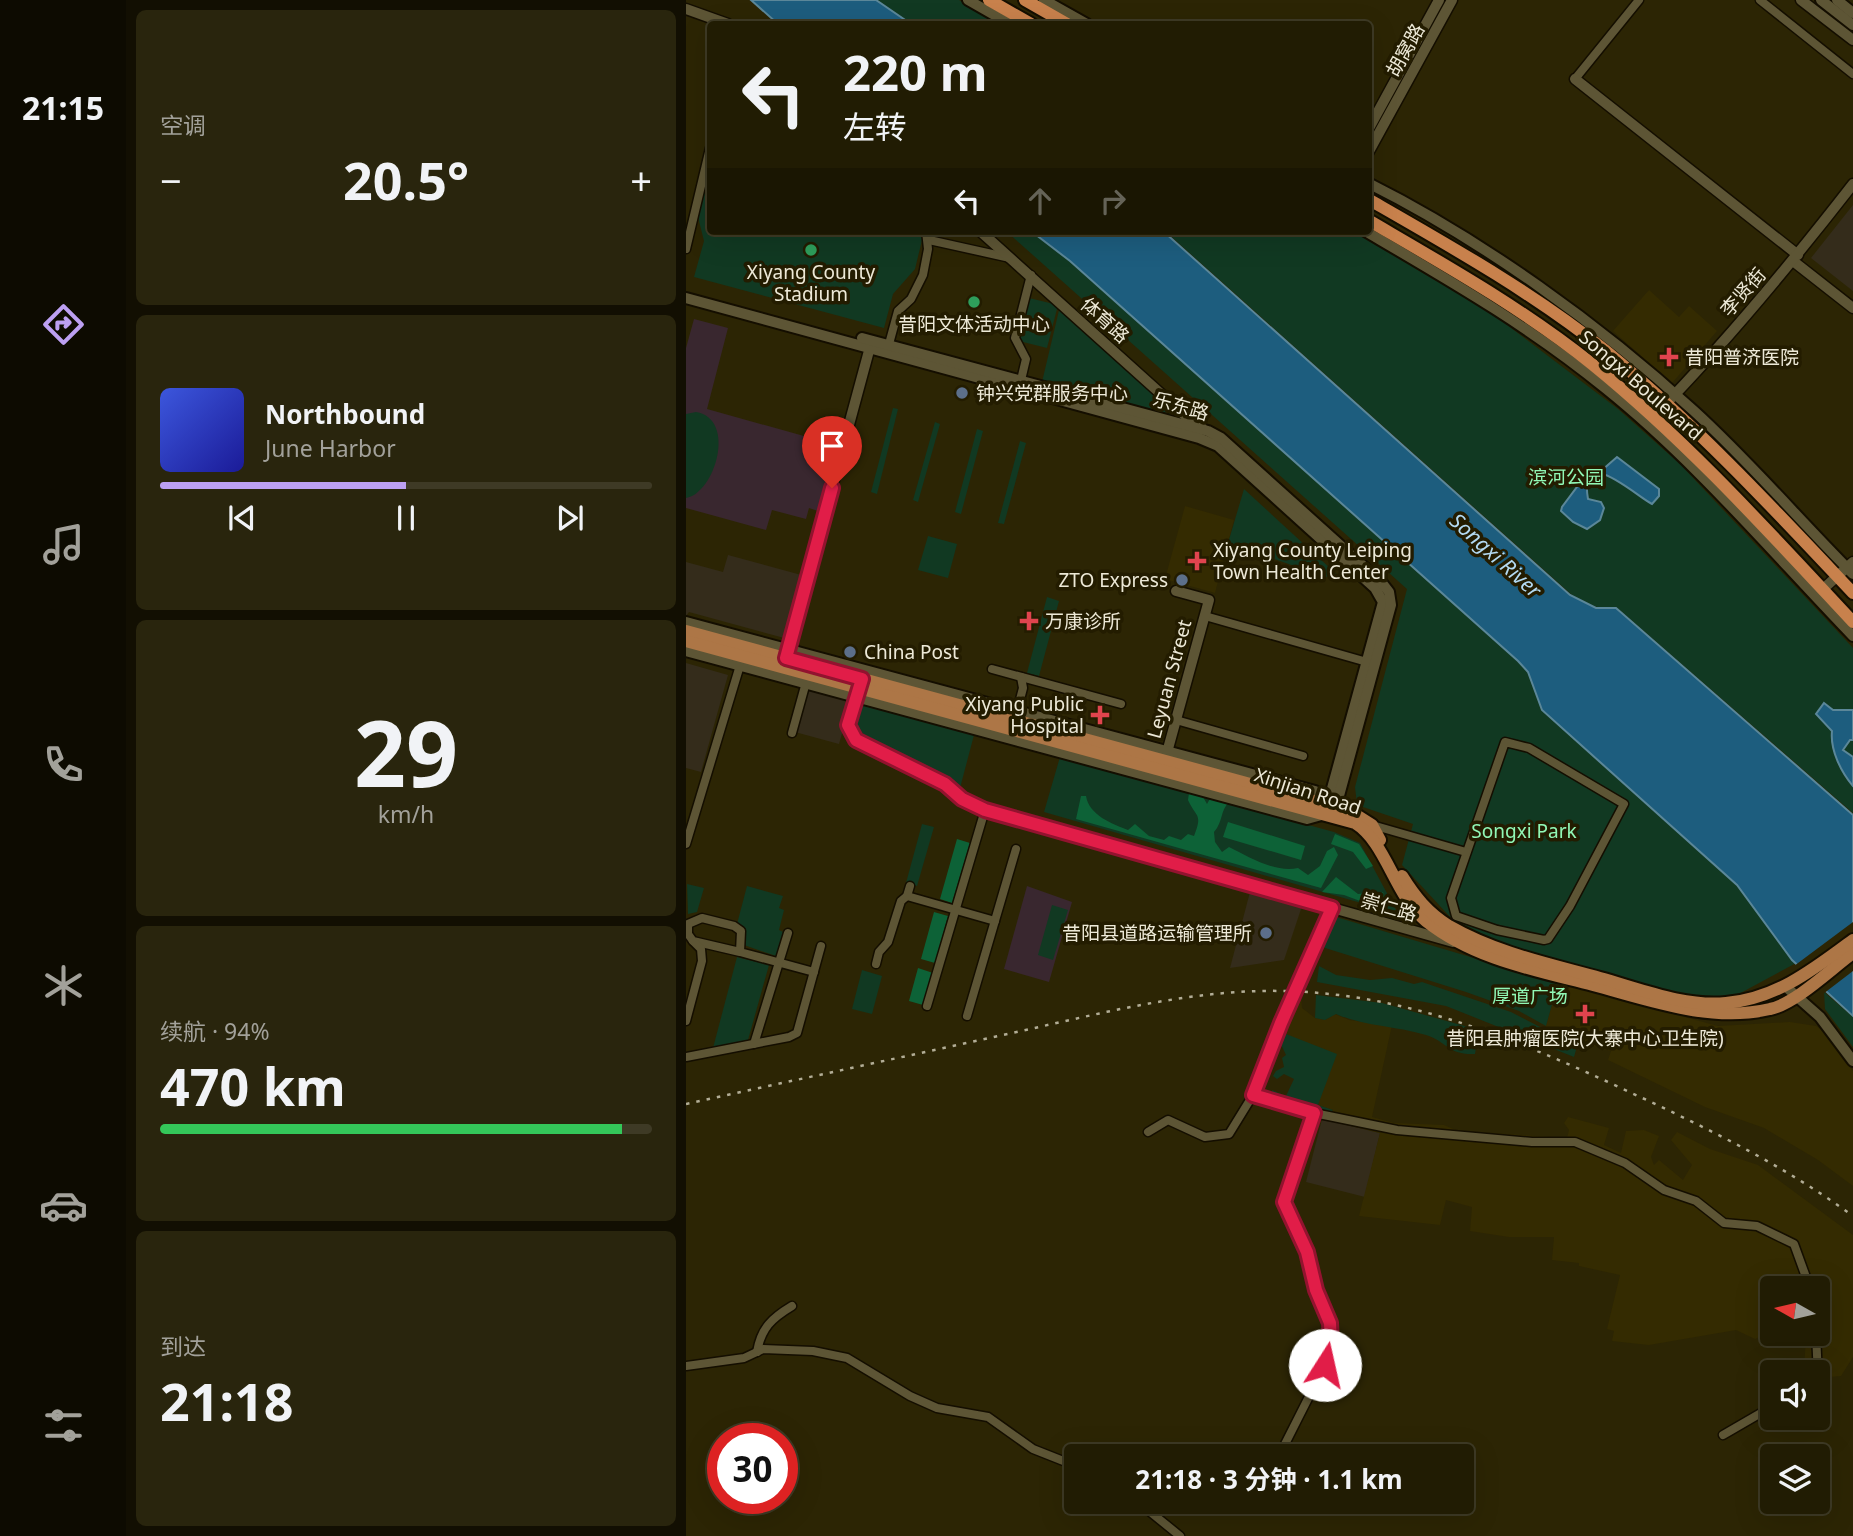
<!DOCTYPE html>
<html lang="zh">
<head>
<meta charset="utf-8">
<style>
	body { margin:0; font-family:"Noto Sans","Noto Sans SC",sans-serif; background:#29250d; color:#f1f3f6; height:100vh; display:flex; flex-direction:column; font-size:26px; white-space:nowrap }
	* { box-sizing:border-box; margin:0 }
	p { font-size:23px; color:#a2a19a }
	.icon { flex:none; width:38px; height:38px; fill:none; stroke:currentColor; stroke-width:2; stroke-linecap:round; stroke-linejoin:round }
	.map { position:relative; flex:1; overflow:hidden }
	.sheet { display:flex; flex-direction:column; gap:10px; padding:10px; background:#120f02; width:560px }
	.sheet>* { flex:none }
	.banner { position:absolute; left:21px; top:21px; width:665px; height:214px; border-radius:7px; box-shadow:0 7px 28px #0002,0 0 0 2px #3e3a25; background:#211c03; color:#f1f3f6; overflow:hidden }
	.needle { width:46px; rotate:278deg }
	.fabs { position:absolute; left:1074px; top:1276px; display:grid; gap:14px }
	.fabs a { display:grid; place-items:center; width:70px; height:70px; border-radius:7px; background:#211c03; box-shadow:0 7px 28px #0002,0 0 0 2px #3e3a25; font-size:35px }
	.speed { position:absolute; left:21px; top:1423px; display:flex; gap:14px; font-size:35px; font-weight:700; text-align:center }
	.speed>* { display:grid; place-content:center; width:91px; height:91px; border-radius:50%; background:#211c03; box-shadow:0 7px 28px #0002,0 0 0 2px #3e3a25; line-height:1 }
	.speed .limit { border:10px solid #d22; background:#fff; color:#111 }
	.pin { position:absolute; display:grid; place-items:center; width:60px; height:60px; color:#fff; margin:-72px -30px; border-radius:50% 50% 50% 0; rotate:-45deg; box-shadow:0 0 7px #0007 }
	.pin .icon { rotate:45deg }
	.me { position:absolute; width:77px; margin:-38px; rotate:10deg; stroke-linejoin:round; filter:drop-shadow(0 0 5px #0008) }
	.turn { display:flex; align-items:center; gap:24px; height:147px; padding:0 21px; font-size:32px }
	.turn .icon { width:91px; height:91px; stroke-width:2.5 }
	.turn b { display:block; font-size:49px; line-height:60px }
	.lanes { display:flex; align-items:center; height:66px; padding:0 21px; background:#0003; justify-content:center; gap:35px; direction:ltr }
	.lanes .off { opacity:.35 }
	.big { font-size:52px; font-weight:700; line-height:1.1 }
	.sheet .card { flex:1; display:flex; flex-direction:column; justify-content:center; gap:10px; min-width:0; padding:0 24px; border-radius:10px; background:#29250d }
	.sheet .dial { align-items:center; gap:0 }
	.dial b { font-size:91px; line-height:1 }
	.song { display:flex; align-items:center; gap:21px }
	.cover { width:84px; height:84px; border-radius:10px; background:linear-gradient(135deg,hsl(230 70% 55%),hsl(240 70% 35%)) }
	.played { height:7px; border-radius:4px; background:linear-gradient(90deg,#bca0f2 50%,#3e3a25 50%) }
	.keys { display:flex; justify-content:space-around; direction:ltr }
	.heat { display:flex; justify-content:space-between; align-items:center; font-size:38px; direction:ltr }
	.charge { height:10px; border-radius:5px; background:linear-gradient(90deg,#34c759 94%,#3e3a25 0) }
	.trip { position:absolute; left:378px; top:1444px; width:410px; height:70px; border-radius:7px; background:#211c03; box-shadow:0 7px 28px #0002,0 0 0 2px #3e3a25; font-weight:700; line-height:70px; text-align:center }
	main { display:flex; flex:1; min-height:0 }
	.menu { display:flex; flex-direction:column; width:126px; justify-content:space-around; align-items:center; background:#0d0b01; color:#a2a19a }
	.menu .icon { width:49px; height:49px }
	.menu .on { color:#bca0f2 }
	.menu b { font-size:32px; color:#f1f3f6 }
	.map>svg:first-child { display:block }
</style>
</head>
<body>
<main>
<nav class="menu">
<b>21:15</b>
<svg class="icon on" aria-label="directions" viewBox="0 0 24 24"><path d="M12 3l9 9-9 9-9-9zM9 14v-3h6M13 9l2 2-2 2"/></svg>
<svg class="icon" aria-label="music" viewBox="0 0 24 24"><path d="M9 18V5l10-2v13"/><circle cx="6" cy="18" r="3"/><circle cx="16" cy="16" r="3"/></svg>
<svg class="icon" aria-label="phone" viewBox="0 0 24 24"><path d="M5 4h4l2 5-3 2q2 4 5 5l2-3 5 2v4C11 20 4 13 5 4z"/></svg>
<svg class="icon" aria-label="climate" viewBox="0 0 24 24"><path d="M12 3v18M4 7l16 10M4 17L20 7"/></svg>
<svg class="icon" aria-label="car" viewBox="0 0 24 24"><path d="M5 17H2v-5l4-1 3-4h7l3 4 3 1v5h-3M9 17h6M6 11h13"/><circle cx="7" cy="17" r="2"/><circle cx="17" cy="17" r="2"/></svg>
<svg class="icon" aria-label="filters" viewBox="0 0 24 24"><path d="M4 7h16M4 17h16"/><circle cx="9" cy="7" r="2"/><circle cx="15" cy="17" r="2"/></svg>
</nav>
<section class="sheet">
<div class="card"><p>空调</p>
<div class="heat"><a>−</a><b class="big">20.5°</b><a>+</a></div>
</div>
<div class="card">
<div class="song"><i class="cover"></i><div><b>Northbound</b><p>June Harbor</p></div></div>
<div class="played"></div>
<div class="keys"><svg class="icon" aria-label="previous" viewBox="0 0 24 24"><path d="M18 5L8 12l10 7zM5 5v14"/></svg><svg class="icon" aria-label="pause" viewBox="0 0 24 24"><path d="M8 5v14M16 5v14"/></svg><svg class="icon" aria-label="next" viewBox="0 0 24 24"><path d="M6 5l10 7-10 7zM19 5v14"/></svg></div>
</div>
<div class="card dial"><b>29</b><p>km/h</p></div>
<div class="card"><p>续航 · 94%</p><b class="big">470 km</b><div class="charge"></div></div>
<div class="card"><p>到达</p><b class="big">21:18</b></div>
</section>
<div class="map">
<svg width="1167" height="1536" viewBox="0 0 1167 1536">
	<rect width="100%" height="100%" fill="#2c2504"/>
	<g fill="#342c1b">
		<path d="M1167,205V291L1125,258Z"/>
		<path d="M42,555L119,576L102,639L3,612L0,616V562L37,572Z"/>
		<path d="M0,663L42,675L15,772L0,768Z"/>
		<path d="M121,689L165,702L153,744L109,732Z"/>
		<path d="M564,892L616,906L598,960L544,968Z"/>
		<path d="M636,1119L694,1133L679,1197L620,1182Z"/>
	</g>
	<g fill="#342b01">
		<path d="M963,290L993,317L1003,306L1031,331L986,383L927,331Z"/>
		<path d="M499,506L548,520L529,593L479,579Z"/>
		<path d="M872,983L1032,1026L1104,1022L1130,1026L1138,1032L1167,1071V1186L1132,1160L1078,1128L1019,1107L922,1060L925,1051L858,1032Z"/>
		<path d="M611,995H615L616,1008L629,1018L639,1020L649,1014L663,1020L706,1025L686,1117L708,1123L758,1125L772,1131L881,1138L883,1130L878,1123L882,1117L923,1128L918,1145L935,1153L940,1131L958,1130L973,1136L965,1157L968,1165L973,1160L997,1180L1006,1165L985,1140L991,1132L1024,1149L1072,1165L1167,1235V1357L1155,1376L1132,1378V1372H1118L1120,1334H1132V1288H1087V1330L1069,1339L1050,1330L963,1345L926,1341L928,1331L921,1329L934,1275L893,1266V1263L866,1260L868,1237H823L784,1231L786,1207L760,1200L754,1225L673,1216L694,1133L644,1121L647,1110L632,1105L595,1032Z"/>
	</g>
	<g fill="#39272f">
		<path d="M8,319L42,328L21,409L150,445L132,511L123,508L120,519L86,510L80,530L0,508V348Z"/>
		<path d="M341,886L386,902L363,982L318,969Z"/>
	</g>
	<g fill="#113922">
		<path d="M187,0H273L314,24H222Z"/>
		<path d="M24,163V231H234L236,240L229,269L207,294L198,328L8,277L18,241L12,217Z"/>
		<path d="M320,231H355L741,568L1019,842L1112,962L1049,996L1023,1000L928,979L809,940L766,919L716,865L727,824L677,807L671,804L669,787L721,589Z"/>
		<path d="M479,231H666L808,315L932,409L994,464L1167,648V813L930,607C914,612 900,603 886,595Z"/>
		<path d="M343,298L372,305L361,348L333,341Z"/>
		<path d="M374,306L501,420L356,382Z"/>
		<path d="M207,408L212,409L191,494L185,492Z"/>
		<path d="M10,412C51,419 29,493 0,498V414Z"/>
		<path d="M249,422L254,424L232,502L227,500Z"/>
		<path d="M291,429L297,431L275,514L269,512Z"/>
		<path d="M334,441L340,443L318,524L312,523Z"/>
		<path d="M558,489L657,580L637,576L542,543Z"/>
		<path d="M242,536L271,544L262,578L232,570Z"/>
		<path d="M361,597L373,601L353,676L341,673Z"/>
		<path d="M176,705L288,735L274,788L174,732L171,725Z"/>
		<path d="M374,757L648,832L674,843L710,910L703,911L358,812Z"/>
		<path d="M236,824L248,827L231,886L220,883Z"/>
		<path d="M1,884L18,888L11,912L2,914Z"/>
		<path d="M61,886L97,896L93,908L98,910L93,930L97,932L90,956L58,945L56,928L51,924Z"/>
		<path d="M366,905L382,910L367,960L352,955Z"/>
		<path d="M650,917L872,983L860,1026L833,1011L780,992L636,947L645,921Z"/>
		<path d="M51,957L83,965L62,1040L27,1048Z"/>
		<path d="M633,966L650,975L684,980L706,978L728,984L736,982L825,1012L856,1028L858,1034L892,1043L888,1057L760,1006L631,982Z"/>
		<path d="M176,970L196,976L186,1014L166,1009Z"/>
		<path d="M1138,992L1167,1017V1047L1139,1009Z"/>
		<path d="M630,995L696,1003L793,1030L789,1054C761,1055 762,1042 740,1035C710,1026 677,1026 650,1014L639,1020L629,1018Z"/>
		<path d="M595,1032L651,1054L632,1105L647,1110L643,1113L587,1098L586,1090L600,1096L608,1079L598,1074L591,1079L587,1076L590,1071L598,1067L596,1058L600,1055L593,1040Z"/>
	</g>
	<g fill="#0d6237">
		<path d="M503,793L517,797L521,804L525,797L543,802C534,811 537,822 528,832L529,842L536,852L543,847C563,857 589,873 612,868L622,875L634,866L641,851L648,847L652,855L635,888L390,819L395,796H400C403,815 426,824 442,830L449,824L463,836L478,840L483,836L495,840L502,834L508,836C517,813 510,818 502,800Z"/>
		<path d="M542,822L619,846L615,860L537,837Z"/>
		<path d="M649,834L673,844L687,866L680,869L667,852L645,844Z"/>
		<path d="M271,839L284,843L266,903L254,899Z"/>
		<path d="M650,877L672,894L682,893L691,897L697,892L702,907L698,910L658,895L636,892Z"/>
		<path d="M248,912L262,916L249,963L235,959Z"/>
		<path d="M232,968L247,973L237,1005L223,1001Z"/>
	</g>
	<g fill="#1d5d7e" stroke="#5b8799" stroke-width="2">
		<path d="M65,0H190L225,24H92Z"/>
		<path d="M345,231H477L884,595L910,608H930L1167,815V1016L1106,960L1051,885L856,710L842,672L832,661L384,261Z"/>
		<path d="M931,457L973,489V496L966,504C951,497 892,441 902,499L915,502L918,508L914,520L901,529L887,522L875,511L876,507L900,475L915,471Z"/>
		<path d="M1138,703L1147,710H1167V740H1164L1157,750L1167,757V786C1155,772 1144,750 1146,731L1130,714Z"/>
	</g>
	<path fill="#2c2504" d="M1167,922V971L1137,994L1108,966Z"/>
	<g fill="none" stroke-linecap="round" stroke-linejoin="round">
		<defs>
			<g id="minor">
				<path d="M1074,0L1167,74"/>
				<path d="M889,79L953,0"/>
				<path d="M243,240L324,258"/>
				<path d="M0,249L24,148"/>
				<path d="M203,344L212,311L225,299L237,275L242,249L240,231"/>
				<path d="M335,380L340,359L329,338L345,275"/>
				<path d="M519,616L681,662"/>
				<path d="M306,669L435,704"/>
				<path d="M330,715L337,688L335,677"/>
				<path d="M490,720L617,756"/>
				<path d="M106,733L119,686L118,679"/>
				<path d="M819,742L843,748L938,804L884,906L862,939L858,940L811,930L770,916L765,898Z"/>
				<path d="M686,825L780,852"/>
				<path d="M0,844L55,662"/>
				<path d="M221,896L309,921"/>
				<path d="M54,952L7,941L2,934V924L16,918L48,926L55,931L54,952L128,972"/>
				<path d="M190,964L193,952L202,942L215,901L221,896L224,886"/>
				<path d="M241,1006L299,810"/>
				<path d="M281,1016L330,849"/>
				<path d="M0,1021L16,961L15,949L7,941"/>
				<path d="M68,1044L102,933"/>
				<path d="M0,1057L103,1037L111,1033L135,946"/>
				<path d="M567,1095L628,1113L711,1130L846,1142H889L939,1163L978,1190L1010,1201L1038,1223L1071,1226L1108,1244L1124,1288"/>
				<path d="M462,1132L482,1120L519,1137L543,1134L567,1095L595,1023L647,908"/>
				<path d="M1130,1334L1132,1376"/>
				<path d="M71,1352C75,1328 86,1318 106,1306"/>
				<path d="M0,1366L58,1358L77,1349L127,1351L161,1358L224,1396L251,1408L302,1417L347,1449L390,1466"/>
				<path d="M1037,1435L1087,1406"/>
				<path d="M597,1448L639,1365L645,1344L644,1323L630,1290L621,1252L598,1202L628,1113"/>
				<path d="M452,1502L494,1536"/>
			</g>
			<g id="tertiary">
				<path d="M1115,0L1167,40"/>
				<path d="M0,9L42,24"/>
				<path d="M889,79L1112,255"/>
				<path d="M682,130L753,0"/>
				<path d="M682,153L766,0"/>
				<path d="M294,231L504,420L516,428"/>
				<path d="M1107,261L1167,308"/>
				<path d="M967,417C1039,344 1104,265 1167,184"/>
				<path d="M1137,589L1167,562"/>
				<path d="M101,654L184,347"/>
				<path d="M173,690L162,725L170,740L259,784L276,799L299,810L767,942"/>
				<path d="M480,756L523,600L490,591"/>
			</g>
			<g id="secondary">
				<path d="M282,0L324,24"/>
				<path d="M358,0L401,24"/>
				<path d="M1135,0L1167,25"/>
				<path d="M1151,0L1167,13"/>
				<path d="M682,183C796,240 914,325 1008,411C1064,462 1114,521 1167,574"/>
				<path d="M679,231C761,279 845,327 919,388C1010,461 1086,552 1167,636"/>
				<path d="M0,298L513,438L532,446L689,588L697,602L639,814L621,819L0,651"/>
				<path d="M176,338L522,431L535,438L696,583L703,592L705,605L648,814"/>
				<path d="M0,622L629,791L641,805"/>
				<path d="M1099,986L1134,1017L1167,1061"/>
			</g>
			<g id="primary">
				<path d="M0,631L664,811L686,825L694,840"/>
				<path d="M0,641L669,823C701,843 708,895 740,921C788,959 849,970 907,985C963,1000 1025,1023 1084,1009C1109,1004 1145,969 1167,953"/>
				<path d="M716,876C729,897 742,913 763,926C810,953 863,964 914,978C954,989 998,1007 1040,1003C1090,999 1128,969 1167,940"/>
			</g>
			<g id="trunk">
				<path d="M303,0L345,24"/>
				<path d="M339,0L381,24"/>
				<path d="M682,199C764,246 846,292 920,351C1009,424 1089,510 1167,593"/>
				<path d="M682,220C759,265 836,308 906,364C1001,441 1084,533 1167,622"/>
			</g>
		</defs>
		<use href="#minor" stroke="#140e00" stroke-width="11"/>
		<use href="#tertiary" stroke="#140e00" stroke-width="13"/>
		<use href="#secondary" stroke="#140e00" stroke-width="14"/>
		<use href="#primary" stroke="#140e00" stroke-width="16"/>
		<use href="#trunk" stroke="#140e00" stroke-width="16"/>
		<use href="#minor" stroke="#5d5535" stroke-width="8"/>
		<use href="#tertiary" stroke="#5d5535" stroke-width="10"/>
		<use href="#secondary" stroke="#5d5535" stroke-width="10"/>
		<use href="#primary" stroke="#ad7646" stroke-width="12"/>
		<use href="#trunk" stroke="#c8814c" stroke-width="12"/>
		<path stroke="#b2ad96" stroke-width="2.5" stroke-dasharray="3.5 7" stroke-linecap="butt" d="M0,1104C109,1080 217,1057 326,1033C408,1015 491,993 575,991C711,988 831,1039 952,1096C1027,1131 1100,1167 1167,1216"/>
	</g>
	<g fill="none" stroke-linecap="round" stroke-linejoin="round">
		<defs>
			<path id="route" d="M146,488L100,658L176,679L162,725L170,740L259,784L276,799L299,810L646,908L595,1023L567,1095L628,1113L598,1202L621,1252L630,1290L644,1323L645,1344L639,1365"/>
		</defs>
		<use href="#route" stroke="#92132f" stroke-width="18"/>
		<use href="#route" stroke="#e11d48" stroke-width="12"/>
	</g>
	<g fill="#2e9e5b" stroke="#231c00" stroke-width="2.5">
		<circle cx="125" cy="250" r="7"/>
		<circle cx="288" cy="302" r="7"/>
	</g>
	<g fill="#e0444e" stroke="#231c00" stroke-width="2.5">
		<path d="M979.5 346.5h7v7h7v7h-7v7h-7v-7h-7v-7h7z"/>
		<path d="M507.5 550.5h7v7h7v7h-7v7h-7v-7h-7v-7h7z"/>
		<path d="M339.5 610.5h7v7h7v7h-7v7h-7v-7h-7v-7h7z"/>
		<path d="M410.5 704.5h7v7h7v7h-7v7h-7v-7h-7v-7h7z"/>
		<path d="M895.5 1003.5h7v7h7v7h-7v7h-7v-7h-7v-7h7z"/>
	</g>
	<g fill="#5c6f8a" stroke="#231c00" stroke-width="2.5">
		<circle cx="276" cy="393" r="7"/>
		<circle cx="496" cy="580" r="7"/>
		<circle cx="164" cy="652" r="7"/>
		<circle cx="580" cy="933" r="7"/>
	</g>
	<g text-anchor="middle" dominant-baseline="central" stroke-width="7" stroke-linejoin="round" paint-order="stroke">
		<g font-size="19" fill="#ede9d7" stroke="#231c00">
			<text transform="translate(719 50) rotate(-61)">胡窝路</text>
			<text transform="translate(1057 292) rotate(-49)">李贤街</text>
			<text transform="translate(419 320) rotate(42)">体育路</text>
			<text transform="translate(955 385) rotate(41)">Songxi Boulevard</text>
			<text transform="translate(495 406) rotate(16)">乐东路</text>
			<text transform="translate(483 679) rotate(-75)">Leyuan Street</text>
			<text transform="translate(622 791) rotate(18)">Xinjian Road</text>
			<text transform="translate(703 907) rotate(16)">崇仁路</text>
		</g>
		<g font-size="19" fill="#ede9d7" stroke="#231c00" text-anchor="start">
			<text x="125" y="272" text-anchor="middle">Xiyang County<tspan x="125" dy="22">Stadium</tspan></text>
			<text x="288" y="324" text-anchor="middle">昔阳文体活动中心</text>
			<text x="999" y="357">昔阳普济医院</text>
			<text x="290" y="393">钟兴党群服务中心</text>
			<text x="527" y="550">Xiyang County Leiping<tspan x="527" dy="22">Town Health Center</tspan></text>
			<text x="482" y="580" text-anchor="end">ZTO Express</text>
			<text x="359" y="621">万康诊所</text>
			<text x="178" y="652">China Post</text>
			<text x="398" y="704" text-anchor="end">Xiyang Public<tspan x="398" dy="22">Hospital</tspan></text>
			<text x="566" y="933" text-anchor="end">昔阳县道路运输管理所</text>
			<text x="899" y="1038" text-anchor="middle">昔阳县肿瘤医院(大寨中心卫生院)</text>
		</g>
		<g font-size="19" fill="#91f8b6" stroke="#231c00">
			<text x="880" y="477">滨河公园</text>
			<text x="838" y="831">Songxi Park</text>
			<text x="844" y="996">厚道广场</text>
		</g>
		<g font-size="21" font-style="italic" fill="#b3daf2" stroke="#231c00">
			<text transform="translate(810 555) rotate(42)">Songxi River</text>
		</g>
	</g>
</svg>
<div class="fabs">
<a><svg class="needle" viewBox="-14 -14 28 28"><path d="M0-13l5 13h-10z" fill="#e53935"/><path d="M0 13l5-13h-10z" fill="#a2a19a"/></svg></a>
<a><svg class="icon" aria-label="sound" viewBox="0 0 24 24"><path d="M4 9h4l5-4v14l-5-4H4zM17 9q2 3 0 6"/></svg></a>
<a><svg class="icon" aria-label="layers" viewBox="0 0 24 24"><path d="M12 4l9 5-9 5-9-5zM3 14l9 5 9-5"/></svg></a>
</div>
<div class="speed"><div class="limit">30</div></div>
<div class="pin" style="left:146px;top:488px;background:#d93025"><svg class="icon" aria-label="arrive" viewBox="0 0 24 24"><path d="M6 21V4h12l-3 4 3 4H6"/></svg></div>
<svg class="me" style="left:639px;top:1365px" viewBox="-20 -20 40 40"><circle r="19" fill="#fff"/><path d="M0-13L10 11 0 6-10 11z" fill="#e11d48"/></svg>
<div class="trip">21:18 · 3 分钟 · 1.1 km</div>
<div class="banner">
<div class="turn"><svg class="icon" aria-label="left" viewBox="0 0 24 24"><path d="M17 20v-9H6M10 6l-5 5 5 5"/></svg><div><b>220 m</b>左转</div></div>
<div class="lanes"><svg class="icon" aria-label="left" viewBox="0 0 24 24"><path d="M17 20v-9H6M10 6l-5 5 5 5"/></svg><svg class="icon off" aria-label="ahead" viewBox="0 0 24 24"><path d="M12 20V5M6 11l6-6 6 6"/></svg><svg class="icon off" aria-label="right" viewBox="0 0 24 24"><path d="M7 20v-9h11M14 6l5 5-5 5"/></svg></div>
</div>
</div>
</main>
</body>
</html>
